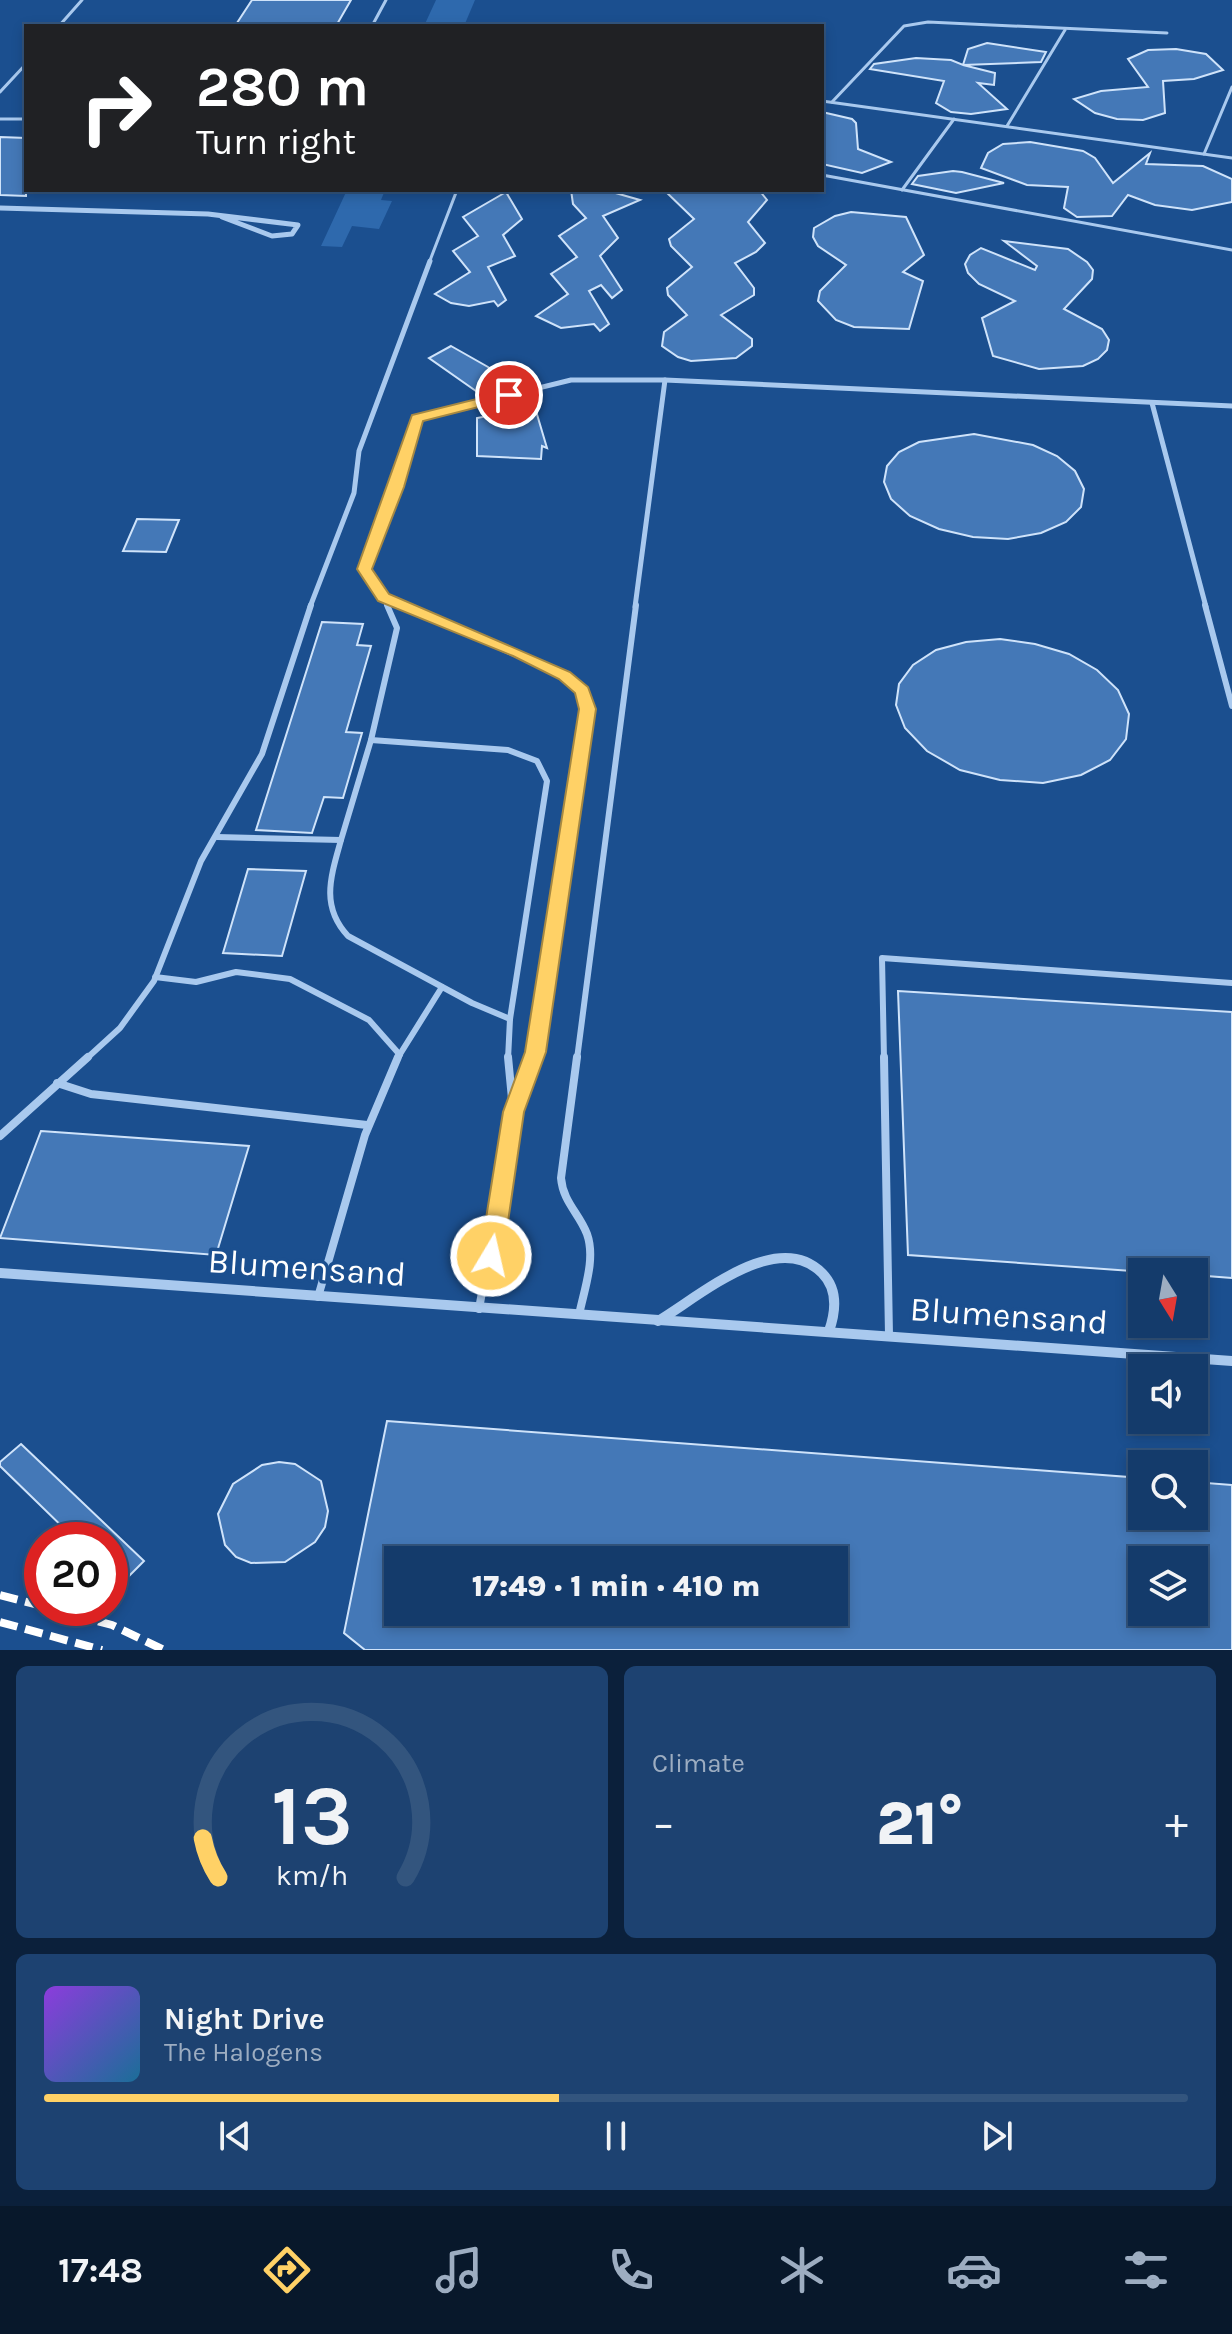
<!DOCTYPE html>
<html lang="en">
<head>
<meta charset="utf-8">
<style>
	body { margin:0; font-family:Karla,sans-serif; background:#1d4271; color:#f1f3f6; height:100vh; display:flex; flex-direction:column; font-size:30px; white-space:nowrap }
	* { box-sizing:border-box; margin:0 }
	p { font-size:26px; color:#9dadc1 }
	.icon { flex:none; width:44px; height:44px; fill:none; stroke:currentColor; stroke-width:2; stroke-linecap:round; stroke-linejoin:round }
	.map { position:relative; height:1650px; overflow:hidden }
	.sheet { display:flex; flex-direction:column; gap:16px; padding:16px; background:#0b203b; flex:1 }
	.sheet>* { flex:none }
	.guide { position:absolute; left:24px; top:24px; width:800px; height:168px; border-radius:0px; box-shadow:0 4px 12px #0003,0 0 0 2px #33557e; background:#202124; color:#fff; overflow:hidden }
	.needle { width:52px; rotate:169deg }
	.tools { position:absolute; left:1128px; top:1258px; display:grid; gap:16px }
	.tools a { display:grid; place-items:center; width:80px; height:80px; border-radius:0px; background:#143b6b; box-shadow:0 4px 12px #0003,0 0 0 2px #33557e; font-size:40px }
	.speed { position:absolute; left:24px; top:1522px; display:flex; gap:16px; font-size:40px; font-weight:700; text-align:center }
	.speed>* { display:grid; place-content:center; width:104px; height:104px; border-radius:50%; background:#143b6b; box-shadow:0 4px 12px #0003,0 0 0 2px #33557e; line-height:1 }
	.speed .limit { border:12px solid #d22; background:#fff; color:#111 }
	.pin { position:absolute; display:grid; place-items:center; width:68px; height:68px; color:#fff; margin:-34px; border:4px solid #fff; border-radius:50%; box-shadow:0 2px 8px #0007 }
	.me { position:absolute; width:88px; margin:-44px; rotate:9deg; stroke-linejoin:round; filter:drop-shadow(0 0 6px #0008) }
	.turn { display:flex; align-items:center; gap:28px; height:168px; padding:0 40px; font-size:36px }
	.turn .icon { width:104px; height:104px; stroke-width:2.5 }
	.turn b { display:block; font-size:56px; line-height:68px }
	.big { font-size:60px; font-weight:800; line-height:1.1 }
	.sheet .card { flex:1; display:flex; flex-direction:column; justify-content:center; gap:12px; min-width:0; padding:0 28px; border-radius:12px; background:#1d4271 }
	.sheet .dial { align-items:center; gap:0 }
	.dial svg { height:208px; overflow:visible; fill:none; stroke:#33557e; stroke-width:7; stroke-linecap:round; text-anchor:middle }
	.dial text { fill:#f1f3f6; stroke:none }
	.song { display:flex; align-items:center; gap:24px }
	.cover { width:96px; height:96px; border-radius:12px; background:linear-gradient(135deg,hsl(270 70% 55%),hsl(200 70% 35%)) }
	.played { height:8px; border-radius:4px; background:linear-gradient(90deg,#ffd166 45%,#33557e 45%) }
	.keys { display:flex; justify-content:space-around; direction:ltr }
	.heat { display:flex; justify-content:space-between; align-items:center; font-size:44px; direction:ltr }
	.sheet .tiles { flex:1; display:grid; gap:16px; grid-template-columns:1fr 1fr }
	.card:last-child { grid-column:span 2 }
	.trip { position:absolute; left:384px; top:1546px; width:464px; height:80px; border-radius:0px; background:#143b6b; box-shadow:0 4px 12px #0003,0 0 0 2px #33557e; font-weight:800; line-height:80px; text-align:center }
	.tabs { display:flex; height:128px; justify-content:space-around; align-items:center; background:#08182b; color:#9dadc1 }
	.tabs .icon { width:56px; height:56px }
	.tabs .selected { color:#ffd166 }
	.tabs b { font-size:36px; color:#f1f3f6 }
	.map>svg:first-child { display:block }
</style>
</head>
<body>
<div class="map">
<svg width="1232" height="1650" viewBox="0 0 1232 1650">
	<rect width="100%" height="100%" fill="#1b4f8f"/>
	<g fill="#2e69ad">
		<path d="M436,0H475L464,26H424Z"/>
		<path d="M347,190H385L381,200L392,201L379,229L352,226L342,247L321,246Z"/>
	</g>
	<g fill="#4478b7" stroke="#cfe3fa" stroke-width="2" fill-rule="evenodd">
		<path d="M252,0H351L336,26H235Z"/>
		<path d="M987,43L1046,52L1041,62L963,65L995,73L994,85L978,83L1007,109L971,114L951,112L936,103L944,81L870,69L874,64L916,58L951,60L963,65L968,49Z"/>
		<path d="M1176,49L1206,54L1223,70L1194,79L1163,81L1165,113L1143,120L1117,119L1095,113L1074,99L1101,91L1148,87L1128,59L1148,50Z"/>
		<path d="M822,112L852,119L856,123L858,149L891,162L862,173L822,164Z"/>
		<path d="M0,137L26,138V196L0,195Z"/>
		<path d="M1030,142L1083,151L1095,158L1113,183L1150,153L1146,164L1203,166L1232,179V202L1192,210L1155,205L1128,195L1112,216L1077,217L1064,208L1068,187L1027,185L981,168L988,153L1003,144Z"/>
		<path d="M953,171L962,172L1004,183L956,193L912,184L918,176Z"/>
		<path d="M571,190H605L640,200L603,216L618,238L600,256L622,290L612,298L601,285L589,291L609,324L600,331L594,324L561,328L536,316L568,294L551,274L577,257L559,236L586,218L573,204Z"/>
		<path d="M664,190H759L767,200L748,222L765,243L756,252L735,263L754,288V295L721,315L752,339V346L736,358L691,361L678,357L662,346L664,332L687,315L668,295L667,288L692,267L671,246L669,239L694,219Z"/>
		<path d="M506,192L522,219L503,235L515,256L488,267L506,300L498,306L494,301L469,306L451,303L435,294L470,272L453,251L478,236L463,217Z"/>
		<path d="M851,212L906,217L924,255L903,272L923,281L909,329L854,327L836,320L818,301L820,291L846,265L818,246L813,237L814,228L835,216Z"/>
		<path d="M1004,241L1068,249L1087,262L1093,270L1092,279L1064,309L1102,329L1109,340L1107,350L1098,359L1083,366L1039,369L993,356L982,318L1015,301L979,284L968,273L965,264L970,255L981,248L1035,270L1037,266Z"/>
		<path d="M451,346L488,367L512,389L483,396L429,358Z"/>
		<path d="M519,398L527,412L536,411L547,448L542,446L541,459L477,456V418L503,413L493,405Z"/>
		<path d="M974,434L1033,445L1057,456L1075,471L1084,489L1081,507L1066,522L1041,533L1008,539L973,537L939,529L910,516L891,499L884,482L887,466L899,452L919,442Z"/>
		<path d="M137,519L179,520L166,552L123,551Z"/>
		<path d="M322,622L363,624L357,645L371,646L346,732L362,733L343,798L324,797L312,833L256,830Z"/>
		<path d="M1000,639L1035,644L1069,654L1097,670L1118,690L1129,714L1126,739L1110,760L1081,775L1043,783L1000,780L960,770L927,751L905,728L896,705L899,684L913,665L936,650L966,642Z"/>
		<path d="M248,869L306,871L282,956L223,953Z"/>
		<path d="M898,991L1232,1012V1278L1194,1275V1272H1146L908,1255Z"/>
		<path d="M41,1131L249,1146L216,1255L0,1238Z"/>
		<path d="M387,1421L1142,1478V1516H1194V1482L1232,1485V1650H365L344,1633ZM398,1560H834V1612H398ZM1142,1560H1194V1612H1142Z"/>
		<path d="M21,1444L144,1561L121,1584L110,1573V1540H76L0,1466V1462Z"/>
		<path d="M279,1462L295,1464L321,1481L328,1511L325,1527L315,1542L285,1562L251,1563L236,1557L225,1545L218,1514L233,1484L262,1465Z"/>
	</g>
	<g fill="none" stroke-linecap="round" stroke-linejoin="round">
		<g stroke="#a9c9ee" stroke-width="3">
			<path d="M59,26L82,0"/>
			<path d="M372,26L386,0"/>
			<path d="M0,92L26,64"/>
			<path d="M822,101L1232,158"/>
			<path d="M832,102L904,26L928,22L1167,33"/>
			<path d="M0,119H26"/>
			<path d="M1007,126L1065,30"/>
			<path d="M1204,154L1232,87"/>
			<path d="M822,175L1232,250"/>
			<path d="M902,190L954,119"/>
			<path d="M429,263L457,190"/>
		</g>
		<g stroke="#a9c9ee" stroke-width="5">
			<path d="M665,380L1232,406"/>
			<path d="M1152,403L1206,607"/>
			<path d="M384,598L388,607"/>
			<path d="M310,607L354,493L359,451L430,261"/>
			<path d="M408,607L384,597L365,569L417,418L571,380H665L635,607"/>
		</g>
		<g stroke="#a9c9ee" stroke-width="6">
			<path d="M403,605L564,676L582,691L587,709L533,1059"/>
			<path d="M1205,605L1232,706"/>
			<path d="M371,740L397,628L387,605"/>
			<path d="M217,837L341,840L371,740L508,750L537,761L547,781L510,1019L508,1059"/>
			<path d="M341,840C331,876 320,906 348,936L472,1003L510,1019"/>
			<path d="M155,977L196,982L236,972L290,979L369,1020L400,1055"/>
			<path d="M86,1059L120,1028L154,981L201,861L262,754L311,605"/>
			<path d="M397,1059L442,987"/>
			<path d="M577,1059L636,605"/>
			<path d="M884,1059L882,958L1232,983"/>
		</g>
		<g stroke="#a9c9ee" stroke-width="8">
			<path d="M508,1057L513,1109"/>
			<path d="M577,1057L561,1178C563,1202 579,1213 587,1234C596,1259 584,1290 579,1315"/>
			<path d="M884,1057L889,1335"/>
			<path d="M57,1083L91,1094L367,1125"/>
			<path d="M0,1136L88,1057"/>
			<path d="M318,1297L365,1135L398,1057"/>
			<path d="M479,1309L514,1112L533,1057"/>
		</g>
		<path stroke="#a9c9ee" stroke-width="5" d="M0,208L208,214L298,225L292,234L272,236L222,217"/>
		<g stroke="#a9c9ee" stroke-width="10">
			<path d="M0,1273L1232,1361"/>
			<path d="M658,1321C700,1296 777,1228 822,1273C838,1289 836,1311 829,1331"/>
		</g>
		<g stroke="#fff" stroke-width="8" stroke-dasharray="18 8" stroke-linecap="butt">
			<path d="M0,1595L42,1606"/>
			<path d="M48,1608L112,1625L164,1650"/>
			<path d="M0,1622L102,1650"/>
		</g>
	</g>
	<path fill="#ffd166" stroke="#a68842" stroke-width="2" d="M509,391L514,392V398L423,421L404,487L372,569L389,594L570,672L588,687L596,709L546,1052L524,1112L503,1256L499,1263L491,1265L483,1263L480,1256L503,1112L525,1052L579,709L575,693L559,679L513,656L378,601L357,569L412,415Z"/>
	<g text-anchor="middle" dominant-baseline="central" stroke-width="7" stroke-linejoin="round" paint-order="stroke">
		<g font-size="34" fill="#fff" stroke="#1b4f8f">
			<text transform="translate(307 1268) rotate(4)">Blumensand</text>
			<text transform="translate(1009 1316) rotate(4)">Blumensand</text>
		</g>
	</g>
</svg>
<div class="tools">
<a><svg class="needle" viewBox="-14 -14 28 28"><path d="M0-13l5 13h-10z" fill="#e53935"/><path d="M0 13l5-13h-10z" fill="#9dadc1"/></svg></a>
<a><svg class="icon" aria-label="sound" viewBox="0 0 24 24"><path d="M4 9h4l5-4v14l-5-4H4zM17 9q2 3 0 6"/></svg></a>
<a><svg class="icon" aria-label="search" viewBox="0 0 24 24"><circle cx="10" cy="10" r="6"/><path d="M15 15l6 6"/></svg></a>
<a><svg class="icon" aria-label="layers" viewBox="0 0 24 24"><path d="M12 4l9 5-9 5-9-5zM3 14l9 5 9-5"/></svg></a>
</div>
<div class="speed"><div class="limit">20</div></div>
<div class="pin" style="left:509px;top:395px;background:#d93025"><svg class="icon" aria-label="arrive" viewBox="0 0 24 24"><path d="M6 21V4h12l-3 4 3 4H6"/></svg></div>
<svg class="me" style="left:491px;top:1256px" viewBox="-20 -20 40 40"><circle r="17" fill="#ffd166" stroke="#fff" stroke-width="3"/><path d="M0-11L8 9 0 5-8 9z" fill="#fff"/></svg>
<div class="trip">17:49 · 1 min · 410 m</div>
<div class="guide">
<div class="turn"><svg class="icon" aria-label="right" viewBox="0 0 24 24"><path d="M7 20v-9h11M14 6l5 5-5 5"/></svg><div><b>280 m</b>Turn right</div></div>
</div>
</div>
<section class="sheet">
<div class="tiles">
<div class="card dial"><svg viewBox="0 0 100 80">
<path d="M14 69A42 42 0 1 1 86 69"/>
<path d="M14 69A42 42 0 0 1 8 54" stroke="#ffd166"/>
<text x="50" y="56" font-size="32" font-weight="700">13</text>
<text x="50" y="72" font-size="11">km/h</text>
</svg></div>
<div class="card"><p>Climate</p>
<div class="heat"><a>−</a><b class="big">21°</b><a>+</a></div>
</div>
<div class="card">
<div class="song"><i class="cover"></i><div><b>Night Drive</b><p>The Halogens</p></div></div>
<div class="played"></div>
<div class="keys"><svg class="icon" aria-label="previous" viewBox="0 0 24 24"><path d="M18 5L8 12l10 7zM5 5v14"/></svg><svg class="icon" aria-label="pause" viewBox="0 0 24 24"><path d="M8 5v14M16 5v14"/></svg><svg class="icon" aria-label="next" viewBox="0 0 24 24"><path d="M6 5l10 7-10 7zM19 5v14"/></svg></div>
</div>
</div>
</section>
<nav class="tabs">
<b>17:48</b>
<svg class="icon selected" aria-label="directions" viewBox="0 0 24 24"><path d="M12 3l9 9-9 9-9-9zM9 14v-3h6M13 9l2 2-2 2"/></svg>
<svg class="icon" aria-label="music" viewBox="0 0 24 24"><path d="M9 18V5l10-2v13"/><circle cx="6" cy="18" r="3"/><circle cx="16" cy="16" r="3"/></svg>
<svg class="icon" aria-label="phone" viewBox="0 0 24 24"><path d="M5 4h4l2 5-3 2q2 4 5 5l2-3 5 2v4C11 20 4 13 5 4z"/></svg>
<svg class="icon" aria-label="climate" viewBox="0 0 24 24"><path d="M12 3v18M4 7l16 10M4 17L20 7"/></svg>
<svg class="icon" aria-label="car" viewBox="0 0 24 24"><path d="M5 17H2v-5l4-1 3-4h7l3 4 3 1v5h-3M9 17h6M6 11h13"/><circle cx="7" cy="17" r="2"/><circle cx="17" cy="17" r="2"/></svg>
<svg class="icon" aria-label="filters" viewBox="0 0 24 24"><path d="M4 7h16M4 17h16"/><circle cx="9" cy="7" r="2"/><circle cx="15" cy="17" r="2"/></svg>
</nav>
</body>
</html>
